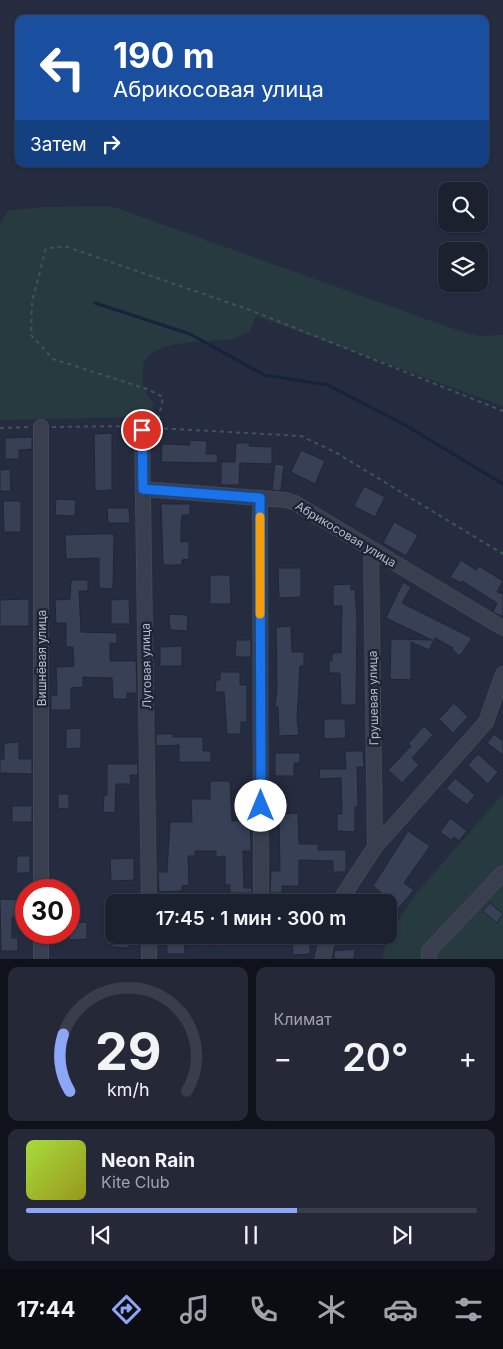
<!DOCTYPE html>
<html lang="ru">
<head>
<meta charset="utf-8">
<style>
	body { margin:0; font-family:Inter,sans-serif; background:#252937; color:#f1f3f6; height:100vh; display:flex; flex-direction:column; font-size:19px; white-space:nowrap }
	* { box-sizing:border-box; margin:0 }
	p { font-size:16px; color:#a0a3aa }
	.icon { flex:none; width:28px; height:28px; fill:none; stroke:currentColor; stroke-width:2; stroke-linecap:round; stroke-linejoin:round }
	.map { position:relative; height:959px; overflow:hidden }
	.side { display:flex; flex-direction:column; gap:8px; padding:8px; background:#0f121a; flex:1 }
	.side>* { flex:none }
	.top-card { position:absolute; left:15px; top:15px; width:474px; height:152px; border-radius:10px; box-shadow:0 1px 4px #0004,0 0 0 1px #3a3e4b; background:#1a4fa0; color:#fff; overflow:hidden }
	.buttons { position:absolute; left:438px; top:182px; display:grid; gap:10px }
	.buttons a { display:grid; place-items:center; width:50px; height:50px; border-radius:10px; background:#1c212f; box-shadow:0 1px 4px #0004,0 0 0 1px #3a3e4b; font-size:25px }
	.speed { position:absolute; left:15px; top:879px; display:flex; gap:10px; font-size:25px; font-weight:700; text-align:center }
	.speed>* { display:grid; place-content:center; width:65px; height:65px; border-radius:50%; background:#1c212f; box-shadow:0 1px 4px #0004,0 0 0 1px #3a3e4b; line-height:1 }
	.speed .limit { border:8px solid #d22; background:#fff; color:#111 }
	.pin { position:absolute; display:grid; place-items:center; width:42px; height:42px; color:#fff; margin:-21px; border:2px solid #fff; border-radius:50%; box-shadow:0 1px 5px #0007 }
	.me { position:absolute; width:55px; margin:-28px; rotate:0deg; stroke-linejoin:round; filter:drop-shadow(0 0 4px #0008) }
	.turn { display:flex; align-items:center; gap:18px; height:105px; padding:0 15px; font-size:22px }
	.turn .icon { width:65px; height:65px; stroke-width:2.5 }
	.turn b { display:block; font-size:35px; line-height:42px }
	.then { display:flex; align-items:center; height:48px; padding:0 15px; background:#0003; gap:10px; font-size:19px }
	.big { font-size:38px; font-weight:600; line-height:1.1 }
	.side .tile { flex:1; display:flex; flex-direction:column; justify-content:center; gap:8px; min-width:0; padding:0 18px; border-radius:10px; background:#252937 }
	.side .dial { align-items:center; gap:0 }
	.dial svg { height:130px; overflow:visible; fill:none; stroke:#3a3e4b; stroke-width:7; stroke-linecap:round; text-anchor:middle }
	.dial text { fill:#f1f3f6; stroke:none }
	.song { display:flex; align-items:center; gap:15px }
	.cover { width:60px; height:60px; border-radius:8px; background:linear-gradient(135deg,hsl(80 70% 55%),hsl(60 70% 35%)) }
	.played { height:5px; border-radius:2px; background:linear-gradient(90deg,#8ca7f8 60%,#3a3e4b 60%) }
	.keys { display:flex; justify-content:space-around; direction:ltr }
	.heat { display:flex; justify-content:space-between; align-items:center; font-size:28px; direction:ltr }
	.side .tiles { flex:1; display:grid; gap:8px; grid-template-columns:1fr 1fr }
	.tile:last-child { grid-column:span 2 }
	.trip { position:absolute; left:105px; top:894px; width:292px; height:50px; border-radius:10px; background:#1c212f; box-shadow:0 1px 4px #0004,0 0 0 1px #3a3e4b; font-weight:600; line-height:50px; text-align:center }
	.menu { display:flex; height:80px; justify-content:space-around; align-items:center; background:#0b0d13; color:#a0a3aa }
	.menu .icon { width:35px; height:35px }
	.menu .on { color:#8ca7f8 }
	.menu b { font-size:22px; color:#f1f3f6 }
	.map>svg:first-child { display:block }
</style>
</head>
<body>
<div class="map">
<svg width="503" height="959" viewBox="0 0 503 959">
	<rect width="100%" height="100%" fill="#252c3f"/>
	<g fill="#273a40">
		<path d="M111,206L451,328L478,336L503,335V406L256,316L250,331C244,334 238,337 232,339C208,343 153,338 144,364C141,371 143,384 145,391C148,399 159,403 150,413L133,417L0,420V223L9,210L48,207Z"/>
		<path d="M503,794V959H382L387,939L414,896Z"/>
	</g>
	<g fill="none" stroke-linecap="round" stroke-linejoin="round">
		<path stroke="#17223d" stroke-width="3" d="M95,303L190,334L264,375L328,385L405,425L503,484"/>
	</g>
	<g fill="#374055" stroke="#202636">
		<path d="M112,433V490L95,491L94,434Z"/>
		<path d="M32,437V449L19,450V459H5V438Z"/>
		<path d="M190,440L207,441L206,454H218L217,463L161,462L162,444L190,445Z"/>
		<path d="M236,443H250L249,446L272,447V464L240,463L239,485H221V462H235Z"/>
		<path d="M301,450L325,461L315,484L291,472Z"/>
		<path d="M275,464L284,465L281,491L272,490Z"/>
		<path d="M10,469L11,491H0V470Z"/>
		<path d="M364,486L385,497L375,517L354,506Z"/>
		<path d="M56,499L76,500L75,516L55,515Z"/>
		<path d="M3,501H21V532H4Z"/>
		<path d="M161,504H190V515H182L181,524V542L189,541V559L182,560V565H163Z"/>
		<path d="M107,508H129L130,523H108Z"/>
		<path d="M394,522L418,535L406,556L383,543Z"/>
		<path d="M96,534H114L113,589L99,588V558L66,559L65,535Z"/>
		<path d="M461,560L476,570L479,566L503,581L497,592L502,594L503,592V617L493,612L497,603L462,581L461,583L450,577Z"/>
		<path d="M278,568H301V597L279,598Z"/>
		<path d="M210,575H230L231,604H210Z"/>
		<path d="M71,580H88V591H79L81,632L117,633V644L110,643V661H136L137,693H127V699H113L112,678L83,677V687L71,688V710H51V695H57L56,667L74,666L73,647H66V623H56L55,600L70,599Z"/>
		<path d="M403,582L411,587L402,603L472,638L460,656L452,650L453,648L435,638L429,650L411,642V680L390,679L391,639L432,640L386,618Z"/>
		<path d="M351,584V590L355,589L357,620L356,705H341L340,673H329V661H332V653H341L342,606H333V585Z"/>
		<path d="M29,599V626H0V600Z"/>
		<path d="M129,599L130,624H111V600Z"/>
		<path d="M169,614L188,615L187,631L170,630Z"/>
		<path d="M291,626L292,652H304V666H300L297,719L299,735L279,736L278,707H275L277,688L276,627Z"/>
		<path d="M236,640H251V657H235Z"/>
		<path d="M182,646V666H160V647Z"/>
		<path d="M220,672H240V685H247V722H241V734H227L224,692H215L216,680H220Z"/>
		<path d="M454,703L468,717L453,733L439,719Z"/>
		<path d="M324,719H345L346,738L324,739Z"/>
		<path d="M424,726L433,735L412,758L419,765L402,783L388,770L411,746L408,744Z"/>
		<path d="M81,728V748L66,749V729Z"/>
		<path d="M156,734H173V737H203V751H211V762H179V745L156,746Z"/>
		<path d="M494,734L503,741V755L487,743Z"/>
		<path d="M19,742V759H32V774L0,773V759H4V743Z"/>
		<path d="M345,751H363L364,767H357L358,807H355V832L337,831V814H342L341,778L320,779L319,769H346Z"/>
		<path d="M275,753H300V763H294V776H275Z"/>
		<path d="M478,754L498,772L488,784L468,765Z"/>
		<path d="M107,764H138V775H130L131,784H116L115,813L103,812L104,795H107Z"/>
		<path d="M455,778L475,795L467,805L446,789Z"/>
		<path d="M210,781H230L232,821L250,819L251,851H243L244,888H252V893H230V885H225V856L216,857V851H195V856H188L189,885L182,886V891L159,892L158,872H167L170,822H192L191,799H210Z"/>
		<path d="M58,794H69V808L58,809Z"/>
		<rect x="12" y="806" width="20" height="16"/>
		<path d="M298,813L299,844H318V850H346V872H333V861L299,860V886H282V893H270L271,871H280L279,814Z"/>
		<path d="M450,818L467,831L459,841L454,837L451,840L440,832Z"/>
		<path d="M408,831L430,846L404,883L414,890L397,910L381,898L384,895L373,886Z"/>
		<path d="M17,856H30V873H16Z"/>
		<path d="M134,858V880L111,881L110,859Z"/>
		<path d="M0,899L26,900V917H12V938H18V951H1Z"/>
		<path d="M490,903L503,914L497,923L483,911Z"/>
		<path d="M87,922V939L69,940V923Z"/>
		<path d="M112,935H130L129,948L112,947Z"/>
		<path d="M167,935H184L185,954H167Z"/>
		<path d="M206,935H234V944L206,945Z"/>
		<path d="M292,936H310V954L293,955Z"/>
		<path d="M355,949L354,959H334V951Z"/>
	</g>
	<g fill="none" stroke-linecap="round" stroke-linejoin="round">
		<defs>
			<g id="minor">
				<path d="M142,430L149,902"/>
				<path d="M143,489L286,500L295,503L503,628"/>
				<path d="M260,498L261,902"/>
				<path d="M371,549L375,847"/>
				<path d="M41,890V427"/>
				<path d="M149,902H317"/>
				<path d="M339,902L375,847L486,722L503,674"/>
				<path d="M149,935V959"/>
				<path d="M41,959V932"/>
				<path d="M323,959L328,935"/>
				<path d="M429,959V951L503,873"/>
			</g>
		</defs>
		<use href="#minor" stroke="#424858" stroke-width="16"/>
		<g stroke="#405358" stroke-width="2" stroke-dasharray="4 4" stroke-linecap="butt">
			<path d="M52,427L130,426"/>
			<path d="M157,427L163,397L147,389L53,359L31,335L32,302L46,248L67,247L250,310L503,411"/>
			<path d="M0,428L30,427"/>
			<path d="M156,428L301,436L335,452L503,554"/>
		</g>
		<use href="#minor" stroke="#393f4f" stroke-width="14"/>
	</g>
	<g fill="none" stroke-linecap="round" stroke-linejoin="round">
		<defs>
			<path id="route" d="M142,430L143,489L260,498L261,806"/>
		</defs>
		<use href="#route" stroke="#114b97" stroke-width="12"/>
		<use href="#route" stroke="#1a73e8" stroke-width="9"/>
		<path stroke="#f59e0b" stroke-width="9" d="M260,517V614"/>
	</g>
	<g text-anchor="middle" dominant-baseline="central" stroke-width="5" stroke-linejoin="round" paint-order="stroke">
		<g font-size="12" fill="#b5baca" stroke="#1e2434">
			<text transform="translate(346 534) rotate(31)">Абрикосовая улица</text>
			<text transform="translate(41 658) rotate(-90)">Вишнёвая улица</text>
			<text transform="translate(146 666) rotate(-91)">Луговая улица</text>
			<text transform="translate(373 698) rotate(-91)">Грушевая улица</text>
		</g>
	</g>
</svg>
<div class="buttons">
<a><svg class="icon" aria-label="search" viewBox="0 0 24 24"><circle cx="10" cy="10" r="6"/><path d="M15 15l6 6"/></svg></a>
<a><svg class="icon" aria-label="layers" viewBox="0 0 24 24"><path d="M12 4l9 5-9 5-9-5zM3 14l9 5 9-5"/></svg></a>
</div>
<div class="speed"><div class="limit">30</div></div>
<div class="pin" style="left:142px;top:430px;background:#d93025"><svg class="icon" aria-label="arrive" viewBox="0 0 24 24"><path d="M6 21V4h12l-3 4 3 4H6"/></svg></div>
<svg class="me" style="left:261px;top:806px" viewBox="-20 -20 40 40"><circle r="19" fill="#fff"/><path d="M0-13L10 11 0 6-10 11z" fill="#1a73e8"/></svg>
<div class="trip">17:45 · 1 мин · 300 m</div>
<div class="top-card">
<div class="turn"><svg class="icon" aria-label="left" viewBox="0 0 24 24"><path d="M17 20v-9H6M10 6l-5 5 5 5"/></svg><div><b>190 m</b>Абрикосовая улица</div></div>
<div class="then">Затем<svg class="icon" aria-label="right" viewBox="0 0 24 24"><path d="M7 20v-9h11M14 6l5 5-5 5"/></svg></div>
</div>
</div>
<section class="side">
<div class="tiles">
<div class="tile dial"><svg viewBox="0 0 100 80">
<path d="M14 69A42 42 0 1 1 86 69"/>
<path d="M14 69A42 42 0 0 1 10 34" stroke="#8ca7f8"/>
<text x="50" y="56" font-size="32" font-weight="700">29</text>
<text x="50" y="72" font-size="11">km/h</text>
</svg></div>
<div class="tile"><p>Климат</p>
<div class="heat"><a>−</a><b class="big">20°</b><a>+</a></div>
</div>
<div class="tile">
<div class="song"><i class="cover"></i><div><b>Neon Rain</b><p>Kite Club</p></div></div>
<div class="played"></div>
<div class="keys"><svg class="icon" aria-label="previous" viewBox="0 0 24 24"><path d="M18 5L8 12l10 7zM5 5v14"/></svg><svg class="icon" aria-label="pause" viewBox="0 0 24 24"><path d="M8 5v14M16 5v14"/></svg><svg class="icon" aria-label="next" viewBox="0 0 24 24"><path d="M6 5l10 7-10 7zM19 5v14"/></svg></div>
</div>
</div>
</section>
<nav class="menu">
<b>17:44</b>
<svg class="icon on" aria-label="directions" viewBox="0 0 24 24"><path d="M12 3l9 9-9 9-9-9zM9 14v-3h6M13 9l2 2-2 2"/></svg>
<svg class="icon" aria-label="music" viewBox="0 0 24 24"><path d="M9 18V5l10-2v13"/><circle cx="6" cy="18" r="3"/><circle cx="16" cy="16" r="3"/></svg>
<svg class="icon" aria-label="phone" viewBox="0 0 24 24"><path d="M5 4h4l2 5-3 2q2 4 5 5l2-3 5 2v4C11 20 4 13 5 4z"/></svg>
<svg class="icon" aria-label="climate" viewBox="0 0 24 24"><path d="M12 3v18M4 7l16 10M4 17L20 7"/></svg>
<svg class="icon" aria-label="car" viewBox="0 0 24 24"><path d="M5 17H2v-5l4-1 3-4h7l3 4 3 1v5h-3M9 17h6M6 11h13"/><circle cx="7" cy="17" r="2"/><circle cx="17" cy="17" r="2"/></svg>
<svg class="icon" aria-label="filters" viewBox="0 0 24 24"><path d="M4 7h16M4 17h16"/><circle cx="9" cy="7" r="2"/><circle cx="15" cy="17" r="2"/></svg>
</nav>
</body>
</html>
